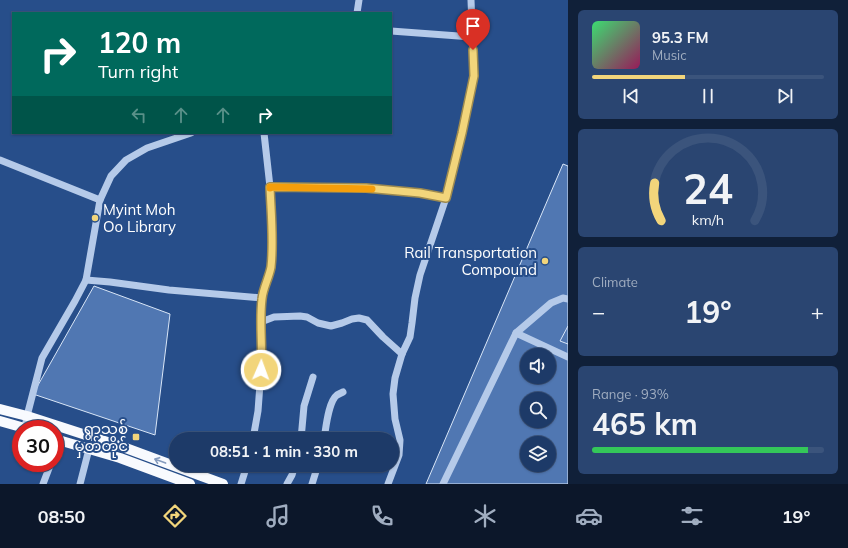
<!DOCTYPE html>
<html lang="en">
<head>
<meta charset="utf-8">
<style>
	body { margin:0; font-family:Mulish,"Noto Sans Myanmar",sans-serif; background:#2a4571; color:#f1f3f6; height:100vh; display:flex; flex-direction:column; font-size:15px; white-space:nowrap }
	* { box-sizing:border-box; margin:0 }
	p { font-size:13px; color:#a0adc0 }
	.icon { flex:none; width:22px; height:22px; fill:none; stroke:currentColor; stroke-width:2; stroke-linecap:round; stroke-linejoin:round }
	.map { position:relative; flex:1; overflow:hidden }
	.drawer { display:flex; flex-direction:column; gap:10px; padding:10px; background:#102039; width:280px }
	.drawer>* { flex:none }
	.banner { position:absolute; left:12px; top:12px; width:380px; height:122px; border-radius:0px; box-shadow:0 1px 3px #0004,0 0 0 1px #3b547c; background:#00695c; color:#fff; overflow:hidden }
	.fabs { position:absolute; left:520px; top:348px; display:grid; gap:8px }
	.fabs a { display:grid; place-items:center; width:36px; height:36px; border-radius:50%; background:#1d3a68; box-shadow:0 1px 3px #0004,0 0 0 1px #3b547c; font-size:20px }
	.speed { position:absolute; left:12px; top:420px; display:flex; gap:8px; font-size:20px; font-weight:700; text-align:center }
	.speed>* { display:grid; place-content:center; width:52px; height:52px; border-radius:50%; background:#1d3a68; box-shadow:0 1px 3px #0004,0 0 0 1px #3b547c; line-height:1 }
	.speed .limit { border:6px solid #d22; background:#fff; color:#111 }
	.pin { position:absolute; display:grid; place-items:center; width:34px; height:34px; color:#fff; margin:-41px -17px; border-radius:50% 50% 50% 0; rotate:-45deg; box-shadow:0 0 4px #0007 }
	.pin .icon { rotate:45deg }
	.me { position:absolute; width:44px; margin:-22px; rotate:2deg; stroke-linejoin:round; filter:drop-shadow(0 0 3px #0008) }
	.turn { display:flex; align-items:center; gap:14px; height:84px; padding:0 20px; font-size:18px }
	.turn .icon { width:52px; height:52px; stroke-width:2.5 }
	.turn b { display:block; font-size:28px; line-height:34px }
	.lanes { display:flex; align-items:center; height:38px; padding:0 20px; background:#0003; justify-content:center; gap:20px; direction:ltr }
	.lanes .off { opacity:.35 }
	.big { font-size:30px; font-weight:700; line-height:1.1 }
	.drawer .widget { flex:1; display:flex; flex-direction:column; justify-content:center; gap:6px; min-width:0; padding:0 14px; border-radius:6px; background:#2a4571 }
	.drawer .dial { align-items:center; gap:0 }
	.dial svg { height:104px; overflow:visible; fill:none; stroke:#3b547c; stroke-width:7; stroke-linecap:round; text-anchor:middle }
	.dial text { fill:#f1f3f6; stroke:none }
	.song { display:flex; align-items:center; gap:12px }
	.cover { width:48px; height:48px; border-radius:6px; background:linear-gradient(135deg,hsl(140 70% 55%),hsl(330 70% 35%)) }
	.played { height:4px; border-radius:2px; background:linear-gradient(90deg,#f2d57b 40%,#3b547c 40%) }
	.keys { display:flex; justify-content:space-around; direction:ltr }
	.heat { display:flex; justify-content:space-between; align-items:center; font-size:22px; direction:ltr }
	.charge { height:6px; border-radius:3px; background:linear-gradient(90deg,#34c759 93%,#3b547c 0) }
	.trip { position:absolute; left:169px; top:432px; width:230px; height:40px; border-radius:20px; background:#1d3a68; box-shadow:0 1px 3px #0004,0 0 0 1px #3b547c; font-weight:700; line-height:40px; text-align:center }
	.dock { display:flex; height:64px; justify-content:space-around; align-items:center; background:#0c172a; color:#a0adc0 }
	.dock .icon { width:28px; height:28px }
	.dock .active { color:#f2d57b }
	.dock b { font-size:18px; color:#f1f3f6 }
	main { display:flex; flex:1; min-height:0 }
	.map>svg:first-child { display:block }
</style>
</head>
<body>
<main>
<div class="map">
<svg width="568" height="484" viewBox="0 0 568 484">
	<rect width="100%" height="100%" fill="#274e8a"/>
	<g fill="#5077b2" stroke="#d9e6f7" fill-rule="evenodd">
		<path d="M563,164L568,166V484H426ZM527,355H549V377H527ZM527,399H549V421H527ZM527,443H549V465H527Z"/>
		<path d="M94,286L170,314L155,435L33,394Z"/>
		<path d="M568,326V344L560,341Z"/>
	</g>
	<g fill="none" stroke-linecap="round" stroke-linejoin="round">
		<g stroke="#b5cae9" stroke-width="7">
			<path d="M357,13L359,0"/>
			<path d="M391,31L472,37"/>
			<path d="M0,160L100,200"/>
			<path d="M270,187L366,188L420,193L446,198"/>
			<path d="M86,280L110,282L169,290L262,298"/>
			<path d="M261,322L274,317L300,316L307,317L318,323L331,326L342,323L352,319L359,318L367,320L383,337L402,354"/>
			<path d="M516,333L568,357"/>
			<path d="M25,428L27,416L42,358L75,301L86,280L100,200L111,176L126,160L147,148L191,133"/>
			<path d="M253,439L258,411L262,357L261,322L262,298L271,268L272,242L270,187L264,133"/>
			<path d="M301,439L304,406L313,377"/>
			<path d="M324,439C326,428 328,402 337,395C339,394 341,393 343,392"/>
			<path d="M55,453L60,441"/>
			<path d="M43,484L51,463"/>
			<path d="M80,484L89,449"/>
			<path d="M241,484L247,465"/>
			<path d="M287,484L292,475L295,465"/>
			<path d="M312,484L318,465"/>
			<path d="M388,484L399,455L400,440L395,419L393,394L395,378L402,354L410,337L412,323L415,298L420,275L446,198L462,133L474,76L471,0"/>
			<path d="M443,484L516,333L551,303L563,298L568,299"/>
		</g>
		<g stroke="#f8fafe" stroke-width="10">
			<path d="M0,409L27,416L123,447L223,484"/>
			<path d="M0,421L28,429"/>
			<path d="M55,439L120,458L190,484"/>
		</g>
	</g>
	<defs><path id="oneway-shaft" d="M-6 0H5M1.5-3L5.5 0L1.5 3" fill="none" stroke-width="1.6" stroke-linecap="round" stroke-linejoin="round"/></defs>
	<use stroke="#859bbe" href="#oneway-shaft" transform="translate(160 461) rotate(-160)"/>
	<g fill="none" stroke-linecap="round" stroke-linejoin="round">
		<defs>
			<path id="route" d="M261,370C263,347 259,323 262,299C263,288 269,278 271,267C274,241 271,213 270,187L366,188L420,193L446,198L462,133L474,76L473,50"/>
		</defs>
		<use href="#route" stroke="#9d8a50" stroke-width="10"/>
		<use href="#route" stroke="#f2d57b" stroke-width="7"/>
		<path stroke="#f59e0b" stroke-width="7" d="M270,188V187L372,189"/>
	</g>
	<g fill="#f2d57b" stroke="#274e8a" stroke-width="1.5">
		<circle cx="95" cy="218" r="4"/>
		<circle cx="545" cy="261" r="4"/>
		<rect x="132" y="433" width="8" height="8" rx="2"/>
	</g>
	<g text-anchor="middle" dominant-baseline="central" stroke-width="4" stroke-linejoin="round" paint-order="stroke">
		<g font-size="15" fill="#fff" stroke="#274e8a" text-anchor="end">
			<text x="103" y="209" text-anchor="start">Myint Moh<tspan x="103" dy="17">Oo Library</tspan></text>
			<text x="537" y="252">Rail Transportation<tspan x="537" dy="17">Compound</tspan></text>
			<text x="128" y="428">ရွာသစ်<tspan x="128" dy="17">မှတ်တိုင်</tspan></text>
		</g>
	</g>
</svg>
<div class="fabs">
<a><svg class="icon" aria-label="sound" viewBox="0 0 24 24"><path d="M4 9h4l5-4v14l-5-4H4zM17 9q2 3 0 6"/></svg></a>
<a><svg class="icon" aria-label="search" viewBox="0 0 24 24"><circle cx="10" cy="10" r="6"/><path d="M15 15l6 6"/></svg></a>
<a><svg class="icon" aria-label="layers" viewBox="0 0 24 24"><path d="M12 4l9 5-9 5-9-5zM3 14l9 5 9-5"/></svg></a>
</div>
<div class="speed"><div class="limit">30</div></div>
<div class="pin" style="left:473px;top:50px;background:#d93025"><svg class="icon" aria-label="arrive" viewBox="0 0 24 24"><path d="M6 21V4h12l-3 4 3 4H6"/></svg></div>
<svg class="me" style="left:261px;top:370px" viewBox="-20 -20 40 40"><circle r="17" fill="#f2d57b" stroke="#fff" stroke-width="3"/><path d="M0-11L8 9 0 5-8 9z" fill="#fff"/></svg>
<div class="trip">08:51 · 1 min · 330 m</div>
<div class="banner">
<div class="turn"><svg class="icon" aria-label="right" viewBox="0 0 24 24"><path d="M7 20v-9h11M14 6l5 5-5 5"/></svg><div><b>120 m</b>Turn right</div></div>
<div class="lanes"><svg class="icon off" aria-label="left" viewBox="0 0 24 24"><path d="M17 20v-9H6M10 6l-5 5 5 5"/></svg><svg class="icon off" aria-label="ahead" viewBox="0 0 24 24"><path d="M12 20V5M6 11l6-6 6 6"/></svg><svg class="icon off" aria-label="ahead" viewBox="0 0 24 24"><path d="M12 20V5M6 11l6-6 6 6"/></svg><svg class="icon" aria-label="right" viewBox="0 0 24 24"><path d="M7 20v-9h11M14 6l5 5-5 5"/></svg></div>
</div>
</div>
<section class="drawer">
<div class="widget">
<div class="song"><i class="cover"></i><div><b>95.3 FM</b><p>Music</p></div></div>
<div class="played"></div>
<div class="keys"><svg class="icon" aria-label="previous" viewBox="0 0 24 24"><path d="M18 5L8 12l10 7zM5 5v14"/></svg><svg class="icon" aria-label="pause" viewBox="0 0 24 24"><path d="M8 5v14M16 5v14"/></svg><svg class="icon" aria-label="next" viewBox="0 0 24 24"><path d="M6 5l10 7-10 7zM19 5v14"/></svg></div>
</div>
<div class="widget dial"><svg viewBox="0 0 100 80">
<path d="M14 69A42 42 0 1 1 86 69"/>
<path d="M14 69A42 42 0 0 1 9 40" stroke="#f2d57b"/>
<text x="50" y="56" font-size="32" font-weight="700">24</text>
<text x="50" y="72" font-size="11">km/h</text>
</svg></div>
<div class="widget"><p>Climate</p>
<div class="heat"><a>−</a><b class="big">19°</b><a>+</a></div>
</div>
<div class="widget"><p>Range · 93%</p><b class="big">465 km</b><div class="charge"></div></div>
</section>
</main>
<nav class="dock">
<b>08:50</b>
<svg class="icon active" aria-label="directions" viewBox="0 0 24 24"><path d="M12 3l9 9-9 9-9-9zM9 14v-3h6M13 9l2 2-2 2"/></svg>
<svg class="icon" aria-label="music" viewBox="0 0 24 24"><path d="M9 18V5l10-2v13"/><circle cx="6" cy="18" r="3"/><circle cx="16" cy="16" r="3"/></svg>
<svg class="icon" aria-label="phone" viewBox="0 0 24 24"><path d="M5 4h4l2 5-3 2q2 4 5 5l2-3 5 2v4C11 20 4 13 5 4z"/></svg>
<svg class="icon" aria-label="climate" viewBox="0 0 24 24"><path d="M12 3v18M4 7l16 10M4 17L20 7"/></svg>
<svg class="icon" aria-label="car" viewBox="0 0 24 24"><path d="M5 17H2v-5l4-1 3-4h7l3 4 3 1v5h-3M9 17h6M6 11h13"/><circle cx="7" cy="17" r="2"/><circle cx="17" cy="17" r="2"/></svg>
<svg class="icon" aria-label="filters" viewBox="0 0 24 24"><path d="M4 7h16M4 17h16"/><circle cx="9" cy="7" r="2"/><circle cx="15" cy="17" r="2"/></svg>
<b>19°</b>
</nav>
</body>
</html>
